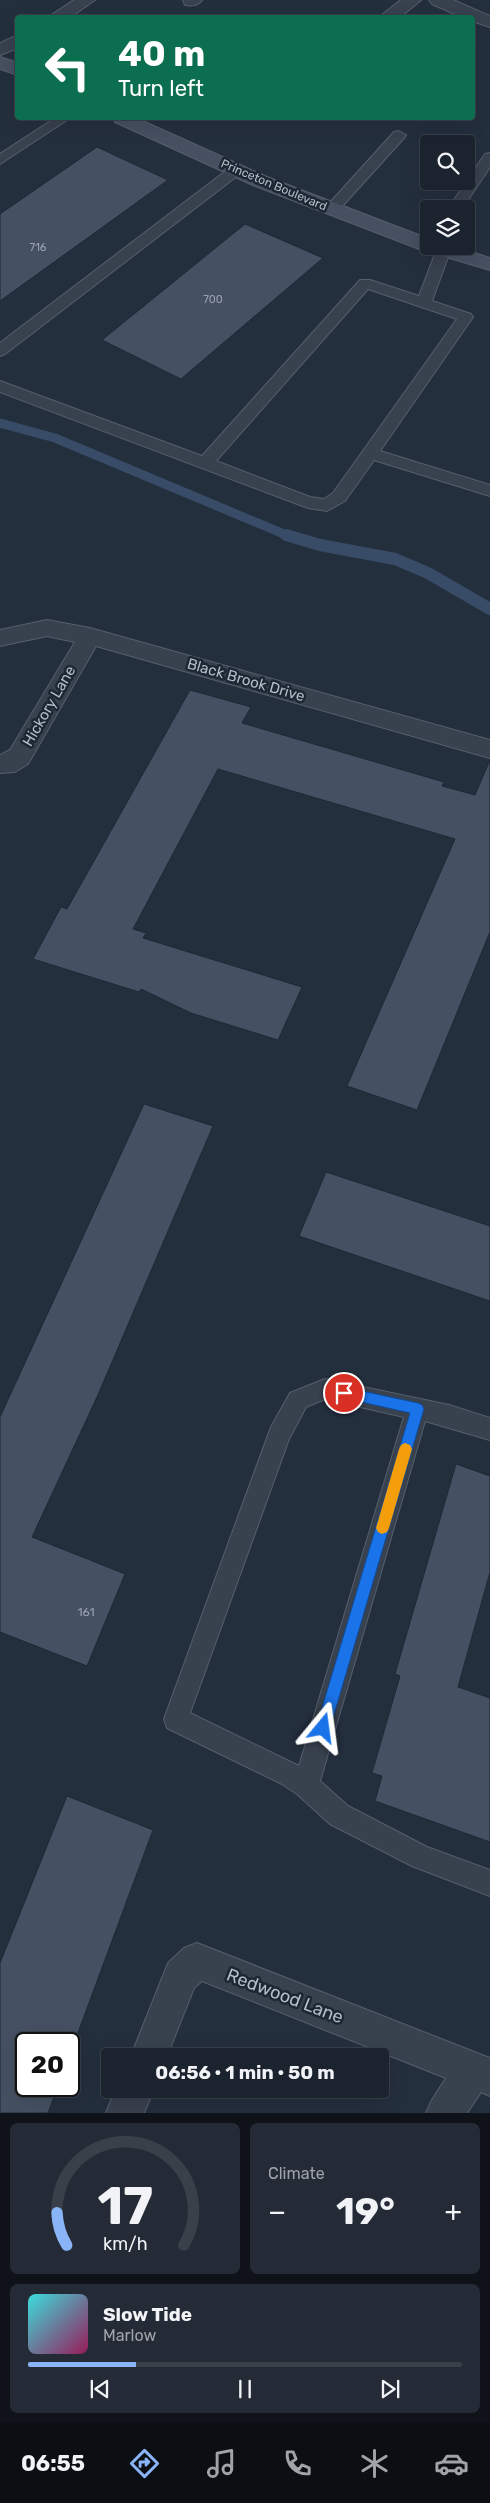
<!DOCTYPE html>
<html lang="en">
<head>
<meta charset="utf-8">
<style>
	body { margin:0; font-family:Rubik,sans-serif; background:#242b36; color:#f1f3f6; height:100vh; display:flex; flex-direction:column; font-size:19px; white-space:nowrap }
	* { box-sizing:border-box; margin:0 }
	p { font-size:16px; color:#a0a4aa }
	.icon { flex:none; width:28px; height:28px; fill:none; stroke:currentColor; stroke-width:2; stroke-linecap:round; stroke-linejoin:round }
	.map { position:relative; height:2113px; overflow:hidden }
	.details { display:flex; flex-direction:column; gap:10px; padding:10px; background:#0f1319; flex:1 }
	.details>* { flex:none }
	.top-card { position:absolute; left:15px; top:15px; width:460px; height:105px; border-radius:5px; box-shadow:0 5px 20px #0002,0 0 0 1px #39404a; background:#0b6e4f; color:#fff; overflow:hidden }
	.controls { position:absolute; left:420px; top:135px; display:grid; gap:10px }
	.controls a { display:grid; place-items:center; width:55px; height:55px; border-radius:5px; background:#1b232e; box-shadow:0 5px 20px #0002,0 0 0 1px #39404a; font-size:25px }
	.speed { position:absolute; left:15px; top:2032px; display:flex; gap:10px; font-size:25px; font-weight:700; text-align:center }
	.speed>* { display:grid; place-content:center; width:65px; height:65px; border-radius:50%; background:#1b232e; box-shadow:0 5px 20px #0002,0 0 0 1px #39404a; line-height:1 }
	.speed .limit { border:2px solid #111; border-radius:8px; background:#fff; color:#111 }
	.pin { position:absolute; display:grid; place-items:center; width:42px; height:42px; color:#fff; margin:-21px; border:2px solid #fff; border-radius:50%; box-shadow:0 1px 5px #0007 }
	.me { position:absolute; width:55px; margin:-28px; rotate:16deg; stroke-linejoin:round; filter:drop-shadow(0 0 4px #0008) }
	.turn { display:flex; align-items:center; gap:18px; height:105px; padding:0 20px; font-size:22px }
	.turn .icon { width:65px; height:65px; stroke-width:2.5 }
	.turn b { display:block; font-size:35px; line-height:42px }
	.big { font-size:38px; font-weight:700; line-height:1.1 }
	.details .card { flex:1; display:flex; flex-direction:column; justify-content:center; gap:8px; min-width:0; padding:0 18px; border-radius:8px; background:#242b36 }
	.details .dial { align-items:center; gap:0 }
	.dial svg { height:130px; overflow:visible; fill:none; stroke:#39404a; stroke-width:7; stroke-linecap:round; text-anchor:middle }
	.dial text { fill:#f1f3f6; stroke:none }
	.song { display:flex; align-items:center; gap:15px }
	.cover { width:60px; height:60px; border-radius:8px; background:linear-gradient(135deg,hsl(180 70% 55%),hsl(330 70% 35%)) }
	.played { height:5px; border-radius:2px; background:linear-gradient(90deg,#8ab4f8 25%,#39404a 25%) }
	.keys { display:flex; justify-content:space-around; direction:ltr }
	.heat { display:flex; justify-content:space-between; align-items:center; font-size:28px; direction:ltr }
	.details .tiles { flex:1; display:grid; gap:10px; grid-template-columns:1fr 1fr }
	.card:last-child { grid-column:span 2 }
	.trip { position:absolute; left:101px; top:2048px; width:288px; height:50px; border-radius:5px; background:#1b232e; box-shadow:0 5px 20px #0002,0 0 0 1px #39404a; font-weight:700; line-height:50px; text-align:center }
	.dock { display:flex; height:80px; justify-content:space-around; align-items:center; background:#0b0e12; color:#a0a4aa }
	.dock .icon { width:35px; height:35px }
	.dock .on { color:#8ab4f8 }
	.dock b { font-size:22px; color:#f1f3f6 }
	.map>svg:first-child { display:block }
</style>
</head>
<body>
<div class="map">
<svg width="490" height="2113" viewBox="0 0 490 2113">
	<rect width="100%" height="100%" fill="#242f3e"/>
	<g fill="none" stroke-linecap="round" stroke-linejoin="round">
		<path stroke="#394c67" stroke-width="9" d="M0,423L55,438L291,537"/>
		<path stroke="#394c67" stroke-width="12" d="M286,535L320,545L395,559L428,573L490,609"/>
	</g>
	<g fill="#455162" stroke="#1f2835">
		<path d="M97,147L168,180L0,301V214Z"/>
		<path d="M245,224L323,258L181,379L102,340Z"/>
		<path d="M190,690L251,707L242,723L444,782L442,786L475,795L490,760V932L417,1110L347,1086L455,839L218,769L133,929L146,933L143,938L302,987L278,1040L191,1013L141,989L139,992L33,959L61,907L67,909Z"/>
		<path d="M144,1104L213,1126L97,1397L32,1537L125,1574L87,1666L0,1632V1417Z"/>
		<path d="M326,1172L490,1226V1301L299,1236Z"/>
		<path d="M456,1464L490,1476V1572L458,1687L490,1698V1842L375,1801L382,1776L372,1773L400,1676L395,1674Z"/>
		<path d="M67,1796L153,1830L69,2057V2044H26V2086H58L48,2113H0V1963Z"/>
	</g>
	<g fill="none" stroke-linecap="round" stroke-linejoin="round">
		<defs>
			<g id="lane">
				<path d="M55,118H70L0,164V154Z"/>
				<path d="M399,131L406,135L404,138L337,212H327L325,209L327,206L394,132Z"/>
				<path d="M490,153V167L462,209H448L485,154Z"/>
				<path d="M236,166L241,167L243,170L241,173L5,354L0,356V343L231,167Z"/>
				<path d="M438,246H452L432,301L471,314L473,317L380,451L490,485V496L374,460L345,501L327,511L308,508L0,392V381L202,456L360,280H370L419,296ZM368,289L457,319L333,493L324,499L310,497L216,461Z"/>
				<path d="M325,1379L449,1405L490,1418V1440L425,1421L320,1781L348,1806L427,1847L490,1870V1896L412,1866L330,1824L297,1794L282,1784L167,1728L164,1719L271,1427L290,1393ZM325,1399L404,1417L299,1766L190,1713L289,1439L306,1407Z"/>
			</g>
			<g id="street">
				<path d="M74,0H95L69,18H47Z"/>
				<path d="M183,0H202C197,6 192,6 185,5Z"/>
				<path d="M401,0H421L399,18H378Z"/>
				<path d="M429,0H453L490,16V27L472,21V18H464L432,4Z"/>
				<path d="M18,35V48L0,55V43Z"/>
				<path d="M47,620L90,628L490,740V758L96,646L28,764L15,772L0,773V755L10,750L75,642L47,636L0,646V630Z"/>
				<path d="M197,1943L487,2057L490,2058V2096L481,2092L467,2113H426L432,2100L446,2078L202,1981L194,1988L167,2056H131L168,1963L184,1948Z"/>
				<path d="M116,2089H154L144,2113H106Z"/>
			</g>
			<g id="secondary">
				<path d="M0,57L18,63V75L0,69Z"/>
				<path d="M113,118H136L267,177L429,239V246H453L490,258V270L422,250L253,185L115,122Z"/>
			</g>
		</defs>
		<use href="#lane" stroke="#565f6c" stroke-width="2"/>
		<use href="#street" stroke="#565f6c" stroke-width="2"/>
		<use href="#secondary" stroke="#565f6c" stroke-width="2"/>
		<use href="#lane" fill="#38414e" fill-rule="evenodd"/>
		<use href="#street" fill="#38414e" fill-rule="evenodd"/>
		<use href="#secondary" fill="#465061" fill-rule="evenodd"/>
	</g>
	<path fill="#1a73e8" stroke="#114b97" d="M344,1387L418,1403L422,1405L424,1409L330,1728L328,1733L323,1735L318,1733L316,1728L410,1413L339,1397L337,1393L339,1389Z"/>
	<path fill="#f59e0b" d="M405,1443L410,1445L412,1449L389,1528L387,1532L382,1534L378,1532L376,1528L399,1449L401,1445Z"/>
	<g text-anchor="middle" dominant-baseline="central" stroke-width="5" stroke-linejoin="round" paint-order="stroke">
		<g font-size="11" fill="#98a1af">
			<text x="38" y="247">716</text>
			<text x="213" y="299">700</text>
		</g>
		<g font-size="12" fill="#b4bcc9" stroke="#1d2633">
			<text transform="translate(274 185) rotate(23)">Princeton Boulevard</text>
		</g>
		<g font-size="12" fill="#98a1af">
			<text x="86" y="1612">161</text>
		</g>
		<g font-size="15" fill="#b4bcc9" stroke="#1d2633">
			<text transform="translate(246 680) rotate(16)">Black Brook Drive</text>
			<text transform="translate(49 706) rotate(-60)">Hickory Lane</text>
		</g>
		<g font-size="18" fill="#b4bcc9" stroke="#1d2633">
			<text transform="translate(285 1996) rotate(21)">Redwood Lane</text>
		</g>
	</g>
</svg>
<div class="controls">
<a><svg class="icon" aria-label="search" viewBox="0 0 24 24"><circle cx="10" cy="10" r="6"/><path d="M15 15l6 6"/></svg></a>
<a><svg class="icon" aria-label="layers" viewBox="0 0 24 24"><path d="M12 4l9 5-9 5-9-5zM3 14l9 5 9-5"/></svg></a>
</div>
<div class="speed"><div class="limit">20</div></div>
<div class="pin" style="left:344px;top:1393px;background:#d93025"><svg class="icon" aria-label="arrive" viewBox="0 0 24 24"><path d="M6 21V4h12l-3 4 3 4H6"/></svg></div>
<svg class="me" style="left:323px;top:1728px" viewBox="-20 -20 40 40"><path d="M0-17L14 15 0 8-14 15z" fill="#1a73e8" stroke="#fff" stroke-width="4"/></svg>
<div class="trip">06:56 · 1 min · 50 m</div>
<div class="top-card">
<div class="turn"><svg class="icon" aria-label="left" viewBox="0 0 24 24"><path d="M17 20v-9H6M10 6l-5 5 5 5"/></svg><div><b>40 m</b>Turn left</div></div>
</div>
</div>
<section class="details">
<div class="tiles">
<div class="card dial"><svg viewBox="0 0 100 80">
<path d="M14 69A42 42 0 1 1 86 69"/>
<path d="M14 69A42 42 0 0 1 8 49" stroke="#8ab4f8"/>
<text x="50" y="56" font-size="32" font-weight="700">17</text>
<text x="50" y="72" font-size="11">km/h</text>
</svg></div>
<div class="card"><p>Climate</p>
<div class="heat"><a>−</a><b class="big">19°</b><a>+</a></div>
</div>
<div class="card">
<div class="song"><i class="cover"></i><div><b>Slow Tide</b><p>Marlow</p></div></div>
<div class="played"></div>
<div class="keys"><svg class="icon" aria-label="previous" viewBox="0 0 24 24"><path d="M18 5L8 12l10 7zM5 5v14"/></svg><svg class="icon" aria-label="pause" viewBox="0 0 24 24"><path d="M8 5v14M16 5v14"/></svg><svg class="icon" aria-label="next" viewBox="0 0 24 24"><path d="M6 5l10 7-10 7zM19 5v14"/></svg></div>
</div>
</div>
</section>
<nav class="dock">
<b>06:55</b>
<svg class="icon on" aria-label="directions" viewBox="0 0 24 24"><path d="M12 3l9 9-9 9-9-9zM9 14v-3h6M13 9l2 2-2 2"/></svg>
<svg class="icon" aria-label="music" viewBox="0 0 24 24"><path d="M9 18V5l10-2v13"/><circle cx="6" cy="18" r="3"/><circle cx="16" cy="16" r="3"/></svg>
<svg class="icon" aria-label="phone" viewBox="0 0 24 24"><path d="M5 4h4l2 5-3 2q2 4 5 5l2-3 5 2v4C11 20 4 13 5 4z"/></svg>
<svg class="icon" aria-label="climate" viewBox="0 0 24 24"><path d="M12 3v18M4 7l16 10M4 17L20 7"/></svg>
<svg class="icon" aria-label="car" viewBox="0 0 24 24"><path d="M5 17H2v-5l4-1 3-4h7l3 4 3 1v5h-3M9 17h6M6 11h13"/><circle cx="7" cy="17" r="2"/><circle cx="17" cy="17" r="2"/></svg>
</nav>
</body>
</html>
